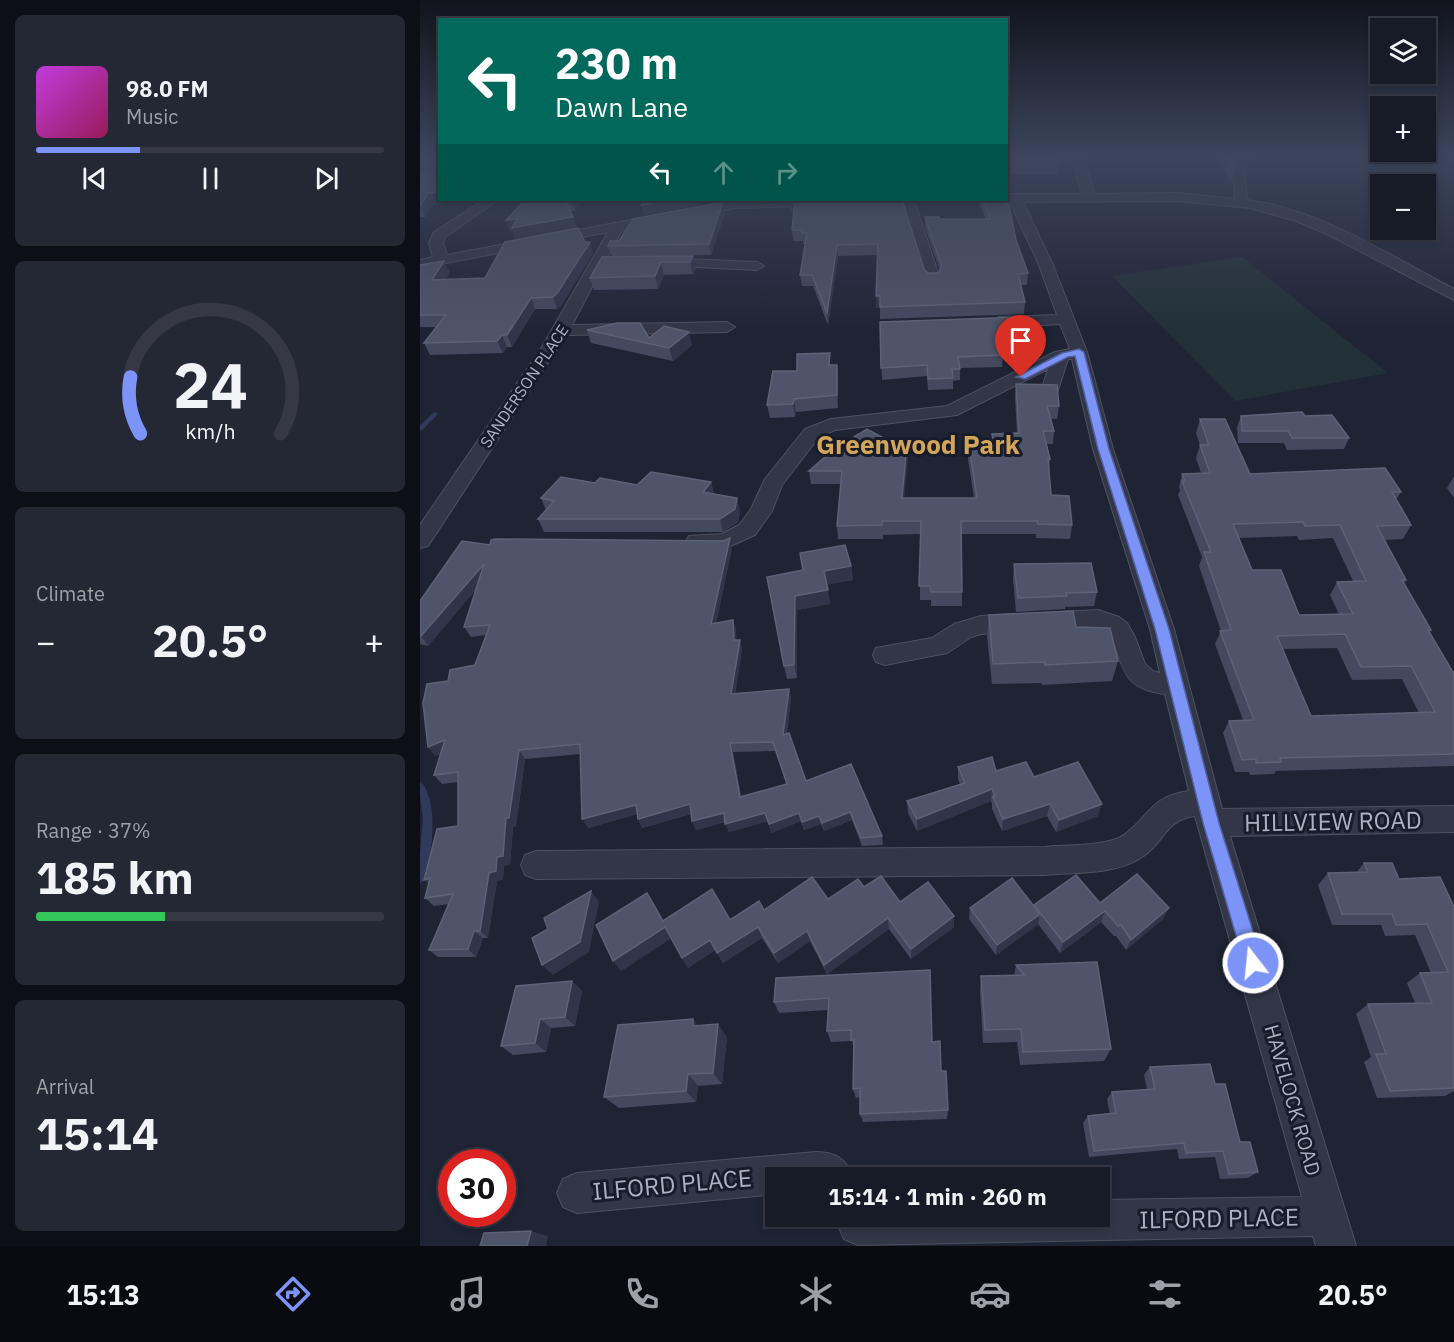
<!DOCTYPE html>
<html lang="en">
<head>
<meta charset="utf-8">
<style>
	body { margin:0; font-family:"IBM Plex Sans",sans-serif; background:#242834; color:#f1f3f6; height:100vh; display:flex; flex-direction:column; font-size:22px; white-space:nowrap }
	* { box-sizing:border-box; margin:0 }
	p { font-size:20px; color:#9ea1a8 }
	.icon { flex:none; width:33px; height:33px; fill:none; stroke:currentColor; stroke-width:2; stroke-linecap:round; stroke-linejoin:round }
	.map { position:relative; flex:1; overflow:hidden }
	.drawer { display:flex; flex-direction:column; gap:15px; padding:15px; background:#0d0f16; width:420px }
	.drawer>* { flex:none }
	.top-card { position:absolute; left:18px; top:18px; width:570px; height:183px; border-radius:0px; box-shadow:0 3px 9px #0003,0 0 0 2px #363945; background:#00695c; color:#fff; overflow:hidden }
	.buttons { position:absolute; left:950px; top:18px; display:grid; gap:12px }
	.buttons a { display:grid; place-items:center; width:66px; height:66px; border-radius:0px; background:#171b28; box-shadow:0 3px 9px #0003,0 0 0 2px #363945; font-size:30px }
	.speed { position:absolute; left:18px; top:1149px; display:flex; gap:12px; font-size:30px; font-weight:700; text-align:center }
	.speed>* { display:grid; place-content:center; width:78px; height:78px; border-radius:50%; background:#171b28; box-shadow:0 3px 9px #0003,0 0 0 2px #363945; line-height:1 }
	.speed .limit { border:9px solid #d22; background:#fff; color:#111 }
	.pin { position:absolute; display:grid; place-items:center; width:51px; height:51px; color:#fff; margin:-62px -26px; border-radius:50% 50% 50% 0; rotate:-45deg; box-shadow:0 0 6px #0007 }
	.pin .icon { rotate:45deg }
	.me { position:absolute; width:66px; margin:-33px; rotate:344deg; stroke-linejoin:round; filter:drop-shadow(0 0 4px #0008) }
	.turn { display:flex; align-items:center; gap:21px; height:126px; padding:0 18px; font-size:27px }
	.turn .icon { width:78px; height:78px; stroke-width:2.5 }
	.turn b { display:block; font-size:42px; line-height:51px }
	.lanes { display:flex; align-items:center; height:57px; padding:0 18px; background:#0003; justify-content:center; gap:30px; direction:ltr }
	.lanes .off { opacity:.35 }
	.big { font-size:45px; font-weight:800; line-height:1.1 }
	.drawer .card { flex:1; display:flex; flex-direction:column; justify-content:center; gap:9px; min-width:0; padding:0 21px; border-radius:9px; background:#242834 }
	.drawer .dial { align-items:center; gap:0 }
	.dial svg { height:156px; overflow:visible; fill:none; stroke:#363945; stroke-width:7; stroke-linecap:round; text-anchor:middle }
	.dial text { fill:#f1f3f6; stroke:none }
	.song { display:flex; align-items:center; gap:18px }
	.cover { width:72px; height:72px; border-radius:9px; background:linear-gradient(135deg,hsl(290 70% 55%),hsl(330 70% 35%)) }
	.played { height:6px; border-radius:3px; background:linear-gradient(90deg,#7c94f7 30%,#363945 30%) }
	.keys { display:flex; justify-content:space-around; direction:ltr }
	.heat { display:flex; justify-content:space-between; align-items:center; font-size:33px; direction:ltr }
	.charge { height:9px; border-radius:4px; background:linear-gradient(90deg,#34c759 37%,#363945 0) }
	.trip { position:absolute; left:345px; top:1167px; width:345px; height:60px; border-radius:0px; background:#171b28; box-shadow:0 3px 9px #0003,0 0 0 2px #363945; font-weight:800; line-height:60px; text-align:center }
	.dock { display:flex; height:96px; justify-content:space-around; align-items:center; background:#090b10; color:#9ea1a8 }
	.dock .icon { width:42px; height:42px }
	.dock .current { color:#7c94f7 }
	.dock b { font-size:27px; color:#f1f3f6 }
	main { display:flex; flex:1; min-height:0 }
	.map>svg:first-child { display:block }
</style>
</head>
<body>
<main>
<section class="drawer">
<div class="card">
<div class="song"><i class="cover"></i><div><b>98.0 FM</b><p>Music</p></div></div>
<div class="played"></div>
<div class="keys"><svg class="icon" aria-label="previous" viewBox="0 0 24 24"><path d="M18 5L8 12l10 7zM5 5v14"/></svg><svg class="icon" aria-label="pause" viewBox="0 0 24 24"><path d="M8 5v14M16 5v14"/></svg><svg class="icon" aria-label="next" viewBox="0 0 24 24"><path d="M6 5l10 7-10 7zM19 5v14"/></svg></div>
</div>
<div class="card dial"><svg viewBox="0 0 100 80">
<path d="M14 69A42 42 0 1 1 86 69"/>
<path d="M14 69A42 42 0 0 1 9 40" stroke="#7c94f7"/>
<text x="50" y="56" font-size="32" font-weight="700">24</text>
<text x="50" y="72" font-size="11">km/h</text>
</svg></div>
<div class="card"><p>Climate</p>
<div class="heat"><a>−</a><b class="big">20.5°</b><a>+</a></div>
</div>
<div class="card"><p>Range · 37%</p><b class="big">185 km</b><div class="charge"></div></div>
<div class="card"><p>Arrival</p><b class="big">15:14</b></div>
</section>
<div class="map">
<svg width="1034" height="1246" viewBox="0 0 1034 1246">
	<rect width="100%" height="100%" fill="#1f2435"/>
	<path fill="#223137" d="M822,257L968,373L815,401L692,276Z"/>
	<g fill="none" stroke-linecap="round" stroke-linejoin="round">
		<g fill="#303a5b" fill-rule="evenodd">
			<path d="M15,412L18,414L2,430L0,431V426L13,413Z"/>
			<path d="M0,783L3,784C7,791 10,798 11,806C15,828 11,861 3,881L0,883V853L3,819L0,796Z"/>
		</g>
		<defs>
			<g id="minor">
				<path d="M651,157H663L675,194L758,193L815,199L813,174L816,157H828L825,174L827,200C899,209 971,256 1034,289V300L909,235L876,221L830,208L758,201L603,202L633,265L667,352L693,449L754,629L802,809L1034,806V832L810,836L936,1246H896L893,1236L438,1245L424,1239L418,1225L421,1216H680V1200L882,1197L775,816C746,820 745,840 725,855C699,875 656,872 625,875L116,879L105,875L101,865L105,855L116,851L625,847C644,845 689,846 704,835C731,815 729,797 769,791L745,694C684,687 711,640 677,628L561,634L551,637L527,653L465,665L456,662L453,655L456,648L512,638L534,624L561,616L678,610L699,617L707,623L715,637L725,664L733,671L740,673L730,629L673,449L652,359H648L636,396H624L621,392L628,369L537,415L415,430L399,437L362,485L352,511L335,535L306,548L269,546L266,541L269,536L302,534L319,525L331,509L345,479L385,429L411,419L527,406L635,352L650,349L640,324L579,327L571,322L579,317L637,315L619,265L590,202L581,200H586V194H662Z"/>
				<path d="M64,200H78L25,237L23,243L27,255L316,200H460L454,204L316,208L202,230L152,325L307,322L315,327L307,332L146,335L8,546L0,548V525L122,347L188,232L0,268V260L13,257L9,243L14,232Z"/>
				<path d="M482,200H494L520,279L518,282H508L506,279Z"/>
				<path d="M241,258L337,262L344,266L337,270L236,265L234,262L236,259Z"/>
				<path d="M396,1152C416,1152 427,1160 434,1178H356V1194L157,1213L143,1207L137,1193L143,1179L157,1173Z"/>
			</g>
		</defs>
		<use href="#minor" stroke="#4d5161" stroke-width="2"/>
		<use href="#minor" fill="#323646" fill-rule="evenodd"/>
	</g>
	<g fill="#43495e" fill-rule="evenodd">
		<path d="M0,157H20L24,203L13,204L5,217H0Z"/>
		<path d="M586,157H637L639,164L638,174H588L586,166Z"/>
		<path d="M796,157H813L814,171L811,182Z"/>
		<path d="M105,200H163L155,211H150L157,228L96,240L93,231L90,232L86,220Z"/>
		<path d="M369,200L504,269L508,273H518L520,271L505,227V217L519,219H566L557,200H585L596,240L608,273L607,285H601L605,302L604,314L460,319V307L456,308V296L457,255L418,256L408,325L393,286H382L380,275L385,244H383V241H373L372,230L374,210L370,212Z"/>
		<path d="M305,212L291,255L192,257L188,246L199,241Z"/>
		<path d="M165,242L173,253L142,304L137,309H115L92,347H87L83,353L10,355L4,343L17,327H0V265L30,272L25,280L65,278Z"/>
		<path d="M273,256L276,268L273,274L244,275L238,289L174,290L170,278Z"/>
		<path d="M460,322L611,336L610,347L582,348L583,355L582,367L540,368V380L533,381V389L508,390L507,376L462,380Z"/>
		<path d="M167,330L229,338L272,345L253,361L171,343Z"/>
		<path d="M411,365L418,377V408L376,412L375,417L350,418L347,405L377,371Z"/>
		<path d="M596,384L639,406L637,419H631L634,431L633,444H627L630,459L629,469L631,495L652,525L650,539L616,538V534H541L542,606H511V600H500V534L463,535V539H418L417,526L421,484H391L389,471L488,456L484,498H554L548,459L549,446L571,444L572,434L597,433L595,397Z"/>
		<path d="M821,416H885L929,438L924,449L867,450L864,443H818L817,427Z"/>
		<path d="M780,419L830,474L981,492L976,500L991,525L983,539L964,540L986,580L984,583L1011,630L1010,633L1034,674V766L856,771L854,774L830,775L829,772H815L803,733L809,721L823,720L795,644L801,631L779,566L782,557L758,495L760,490L759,487L762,474L781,473L776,458L780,445L776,433ZM877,536L879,540L913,538L933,581L917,582L910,595L919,614L879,615L832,570L819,538ZM917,648L932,680L982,679L999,713L891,716L863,649Z"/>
		<path d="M1034,476V498L1027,488Z"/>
		<path d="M291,482L294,494L320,511L318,522L303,532H124L118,519L126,510L121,498L175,483L217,485Z"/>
		<path d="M70,545L312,548L296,623L313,620L316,630V640L322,649L315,694L369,689L371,698L367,733L386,781L462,836L463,845L442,846L432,820L404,831L401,824L384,830L381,821L351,833L348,821L309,832L305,822L276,830L271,814L222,828L218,819L217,814L168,828L161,754L105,759L96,826L93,827L90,864L84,866L83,879L77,881L68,938H63L56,957H18L9,950L29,904L14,906L5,898L38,826V782L22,784L14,775L21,754L15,756L28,681L55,665L66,635L51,637L44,627L56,589L8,646L0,644V601ZM355,751L367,784L321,796L313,752Z"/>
		<path d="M594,564L677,592L674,606L645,607V609L596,612L593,578Z"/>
		<path d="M431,566L433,580L407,584L410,604L377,610V678L367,679L364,666L383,570Z"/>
		<path d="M569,615L656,627L698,661L692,681L622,685V683L572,684L567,636Z"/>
		<path d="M538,767L614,777L678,816L636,832L627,816L582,831L572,809V804L571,801L497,831L488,813L487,801L540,784L538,779Z"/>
		<path d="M944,863L979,879L1034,907V1091L1025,1096L957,1098L944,1062L951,1057L936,1014L948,1004L995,1003L987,983L1000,973H1011L995,935L965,936L961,925H912L898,885L908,873H936Z"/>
		<path d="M444,887L534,927L491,959L469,929L407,974L390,941L358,963L342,938L303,963L295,950L268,968L251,938L201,971L234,904L243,921L310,920L344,910L408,899Z"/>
		<path d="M680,903L743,919L706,950L696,936H694L681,922L640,953L618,924L576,955L549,919L550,908Z"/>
		<path d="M596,965L691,1049L684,1061L600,1065L597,1042L563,1043L560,991L561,976H594Z"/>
		<path d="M510,970L512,1042L521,1071L528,1110L527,1119L443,1122L440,1114V1097L436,1098L433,1089L434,1050L432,1041L411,1042L407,1031L408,1010L359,1013L354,1002Z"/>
		<path d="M152,981L162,991L155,1026L131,1028L126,1052L93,1055L81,1046Z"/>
		<path d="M273,1019L278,1026L307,1037L302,1084L278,1086L276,1102L199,1108L184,1097Z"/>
		<path d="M730,1067L795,1084L820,1142L838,1172L828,1178L800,1179L795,1157L759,1159L757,1149L669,1157L663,1123L668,1116L690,1114L687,1099L692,1092L727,1089L724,1075Z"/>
	</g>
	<g fill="#303549">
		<path d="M20,180V200H24V203L13,204L5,217L0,206L8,193Z"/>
		<path d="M151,200H163L155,211Z"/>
		<path d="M252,200H278L279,205L224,215L221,205Z"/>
		<path d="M375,200L376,209L370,212L369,202Z"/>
		<path d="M303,202L305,212L291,255L289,244Z"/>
		<path d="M153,217L157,228L96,240L93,231L90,232L86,220L97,219Z"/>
		<path d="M170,242L173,253L142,304L137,309L133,297Z"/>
		<path d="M417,245L418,256L408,325L407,313Z"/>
		<path d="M273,256L276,268L273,274L270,262Z"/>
		<path d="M24,261L30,272L18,292L12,280Z"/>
		<path d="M241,262L244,275L238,289L235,276Z"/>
		<path d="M456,296H460V307L456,308Z"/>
		<path d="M111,298L115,309L92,347L87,335Z"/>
		<path d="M269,332L272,345L253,361L249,348Z"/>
		<path d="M82,335L87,347L83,353L77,341Z"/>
		<path d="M417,365L418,377V408L417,395Z"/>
		<path d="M374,399L376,412L375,417L373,404Z"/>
		<path d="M487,442L488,456L483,511L482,498Z"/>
		<path d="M291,482L294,494L283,492Z"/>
		<path d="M317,498L320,511L318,522L303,532L300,519Z"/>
		<path d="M310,538L312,548L294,634L291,624Z"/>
		<path d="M64,564L69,574L8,646L1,636Z"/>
		<path d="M431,566L433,580L406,585L404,571Z"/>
		<path d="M408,590L410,604L377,610V678L374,665L375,596Z"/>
		<path d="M313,620L316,630L317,650L314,640Z"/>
		<path d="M320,640L322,649L314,703L311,694Z"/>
		<path d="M369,689L371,698L365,744L363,735Z"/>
		<path d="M25,740L32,749L15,756L8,747Z"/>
		<path d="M310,743L313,752L323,805L320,797Z"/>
		<path d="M99,750L105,759L96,826L93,827L90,864L84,866L83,879L77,881L68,938L60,931L69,873L86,818Z"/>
		<path d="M572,789L571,801L497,831V819Z"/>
		<path d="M270,804L274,813L222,828L218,819Z"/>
		<path d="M630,804L627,816L582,831L583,819Z"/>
		<path d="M682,804L678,816L636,832L639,820Z"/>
		<path d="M216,805L221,813L168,828L162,819Z"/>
		<path d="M430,812L432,820L404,831L402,823Z"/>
		<path d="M304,813L307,821L276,830L272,821Z"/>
		<path d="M345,813L348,821L309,832L305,824Z"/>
		<path d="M379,813L381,821L351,833L349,824Z"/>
		<path d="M399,816L401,824L384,830L382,822Z"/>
		<path d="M10,878L12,887L4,880Z"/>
		<path d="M171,891L179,902L169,952L133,975L122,965Z"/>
		<path d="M749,908L743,919L706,950L711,940Z"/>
		<path d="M685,911L681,922L640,953L643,942Z"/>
		<path d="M620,914L618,925L576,955L577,945Z"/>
		<path d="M534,916V927L491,959V949Z"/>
		<path d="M468,918L469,929L407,974L404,965Z"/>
		<path d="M245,927L252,938L201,971L193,961Z"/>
		<path d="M338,927L342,938L303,963L297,953Z"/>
		<path d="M54,931L63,938L56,957L48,949Z"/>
		<path d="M387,931L390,941L358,963L354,953Z"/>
		<path d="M290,940L295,950L268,968L262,958Z"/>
		<path d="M152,981L162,991L155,1026L145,1017Z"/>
		<path d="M120,1019L131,1028L126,1052L115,1043Z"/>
		<path d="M273,1019L283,1033L273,1026Z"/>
		<path d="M298,1024L307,1037L302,1084L293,1073Z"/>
		<path d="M268,1074L278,1086L276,1102L266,1091Z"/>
		<path d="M111,1231L128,1236L126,1246H107Z"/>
	</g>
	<g fill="#4e5469" stroke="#5d6277" stroke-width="1.5" fill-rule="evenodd">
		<path d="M0,157H20L19,192L8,193L0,206V174L17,173V162L0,163Z"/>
		<path d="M587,157H637L639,164H589Z"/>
		<path d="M805,157H813L814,171Z"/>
		<path d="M105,200H152H145L153,217L92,228L97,219L86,220Z"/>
		<path d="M225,200H252L221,205Z"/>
		<path d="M375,200H482L504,269L508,273H518L522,267L505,217H519V219H571L562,200H585L589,205L596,240L608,273L598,274L605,302L460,307V296H456L458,244L417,245L407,313L392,275H380L387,233H382V230H372Z"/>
		<path d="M303,202L289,244L188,246L190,241H199L213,219Z"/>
		<path d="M158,228L165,242H170L138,292L133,297L111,298L87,335H82L77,341L4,343L26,315H0V265L24,261L12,280L65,278L85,242Z"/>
		<path d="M273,256L270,262H241L235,276L170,278L182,257Z"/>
		<path d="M609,317L611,336H580L583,355L538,357L540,369H532L533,378L508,379L507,365L461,368L460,322Z"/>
		<path d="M197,323H220L229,338L244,326L269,332L249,348L167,330Z"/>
		<path d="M410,353L409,365H417V395L374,399L373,404L347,405L353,371H377V354Z"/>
		<path d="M596,384L637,385L639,406H627L634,431H623L630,459H628L631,495L649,496L652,525L618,524L617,521H541L542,592H511L510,586H499L501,521H462V525L417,526L422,471H389L415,448L447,429L471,442H487L482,498H557L549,446L574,444L572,434L599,433Z"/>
		<path d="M882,412L885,416L912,415L929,438H872L868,431H822L821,416Z"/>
		<path d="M780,419H805L830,474L965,468L981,492H972L991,525L957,526L986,580H982L1011,630H1008L1034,674V754L860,758L861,762L836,763V759L822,760L809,721L834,720L800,631L811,630L784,552H791L762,481H765L762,474L790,473L780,445H789ZM883,522L885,526L920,525L946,581L917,582L933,614L879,615L861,570H832L813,524ZM925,634L941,667L991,666L1015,712L891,716L857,636Z"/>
		<path d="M231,472L291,482L283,492L317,498L315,509L300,519H118L134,501L121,498L141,477L175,483L180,478L217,485Z"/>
		<path d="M310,538L291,624L313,620L314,640H320L311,694L369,689L363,735L369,733L386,781L431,764L462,836L441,838L430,812L402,823L399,816L382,822L379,813L349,824L345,813L305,824L304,813L272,821L270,804L218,819L216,805L162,819L160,744L99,750L89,818H86L83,856L77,857L76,871L69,873L60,931H54L48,949L9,950L33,894L5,898L10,878L4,880L17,829L38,826V772L14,775L25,740L8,747L3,703L7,684L28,681L30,670L55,665L70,625L44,627L64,564L1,636H0V601L42,541L70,545L71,540L75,539L303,541ZM353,742L367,784L320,797L310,743Z"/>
		<path d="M425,545L431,566L404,571L408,590L375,596L374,665L364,666L347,577L383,570L380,553Z"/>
		<path d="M671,563L677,592L646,593L647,596L598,598L594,564Z"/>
		<path d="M653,611L656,627L690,628L698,661L625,665V662L573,664L569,615Z"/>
		<path d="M572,757L576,771L606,762L614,777L658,762L682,804L639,820L630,804L583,819L573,797L575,795L572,789L497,819L487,801L545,783L538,767Z"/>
		<path d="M944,863H972L979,879L1020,877L1034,907V1088L970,1091L956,1054H966L948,1004L1012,1003L1000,973L1028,972L1007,924L976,925L972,914H922L908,873L948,872Z"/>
		<path d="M717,874L749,908L711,940L701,925L698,926L685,911L643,942L614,905L656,875L680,903Z"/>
		<path d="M461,876L480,902L508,882L534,916L491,949L468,918L404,965L387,931L354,953L338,927L297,953L290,940L262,958L245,927L193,961L176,925L227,893L243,921L292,889L310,920L339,901L344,910L392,877L408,899L438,879L444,887Z"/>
		<path d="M592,878L620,914L577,945L550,908Z"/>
		<path d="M171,891L160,942L122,965L112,938L128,929L124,918Z"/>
		<path d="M677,962L691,1049L603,1052L601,1029L565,1030L561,976L604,975L596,965Z"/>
		<path d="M510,970L512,1042L520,1041L521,1071H526L528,1110L440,1114V1088L433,1089L434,1040H431V1030L407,1031L409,998L354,1002L356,978Z"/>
		<path d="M152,981L145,1017L120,1019L115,1043L81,1046L96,986Z"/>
		<path d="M273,1019V1026L298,1024L293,1073L268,1074L266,1091L184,1097L198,1025Z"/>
		<path d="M790,1064L795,1084H805L820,1142H830L838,1172L809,1174L803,1151L766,1153L764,1143L674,1151L668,1116L696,1113L692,1092L735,1089L730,1067Z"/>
		<path d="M111,1231L107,1246H60L64,1233Z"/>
	</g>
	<linearGradient id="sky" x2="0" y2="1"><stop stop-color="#11141d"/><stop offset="0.47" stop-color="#3c455c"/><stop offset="1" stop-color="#3c455c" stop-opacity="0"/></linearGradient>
	<rect width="1034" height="331" fill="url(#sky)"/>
	<path fill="#7c94f7" stroke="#5160a1" stroke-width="1.5" d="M659,349L664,352L689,449L749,629L799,823L843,963L840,970L833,973L827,970L824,963L783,823L735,629L678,449L655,356L648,357L605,379L596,377L642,353Z"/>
	<g text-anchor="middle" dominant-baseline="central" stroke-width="6" stroke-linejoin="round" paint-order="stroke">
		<g font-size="16" fill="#acb0c3" stroke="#181c2a">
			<text transform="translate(104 386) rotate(-56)">SANDERSON PLACE</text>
		</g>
		<g font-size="20" fill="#acb0c3" stroke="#181c2a">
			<text transform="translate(873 1100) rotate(74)">HAVELOCK ROAD</text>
		</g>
		<g font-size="24" fill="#acb0c3" stroke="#181c2a">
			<text transform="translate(913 821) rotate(-1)">HILLVIEW ROAD</text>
			<text transform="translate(252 1184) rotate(-5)">ILFORD PLACE</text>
			<text transform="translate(799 1218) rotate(-1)">ILFORD PLACE</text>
		</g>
		<g font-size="26" font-weight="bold" fill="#d2a558" stroke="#181c2a">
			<text x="498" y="444">Greenwood Park</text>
		</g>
	</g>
</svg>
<div class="buttons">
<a><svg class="icon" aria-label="layers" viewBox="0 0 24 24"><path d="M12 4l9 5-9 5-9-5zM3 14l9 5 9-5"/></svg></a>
<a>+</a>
<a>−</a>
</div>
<div class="speed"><div class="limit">30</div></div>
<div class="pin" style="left:601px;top:377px;background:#d93025"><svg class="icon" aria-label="arrive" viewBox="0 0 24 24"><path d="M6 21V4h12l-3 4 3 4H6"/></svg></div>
<svg class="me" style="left:833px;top:963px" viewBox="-20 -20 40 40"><circle r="17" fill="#7c94f7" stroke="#fff" stroke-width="3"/><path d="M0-11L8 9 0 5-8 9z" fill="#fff"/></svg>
<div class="trip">15:14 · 1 min · 260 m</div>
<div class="top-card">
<div class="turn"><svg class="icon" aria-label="left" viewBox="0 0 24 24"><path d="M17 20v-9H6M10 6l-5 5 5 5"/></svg><div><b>230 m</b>Dawn Lane</div></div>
<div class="lanes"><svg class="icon" aria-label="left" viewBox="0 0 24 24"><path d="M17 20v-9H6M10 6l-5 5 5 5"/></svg><svg class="icon off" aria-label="ahead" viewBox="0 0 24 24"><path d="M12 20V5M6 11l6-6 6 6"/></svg><svg class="icon off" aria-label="right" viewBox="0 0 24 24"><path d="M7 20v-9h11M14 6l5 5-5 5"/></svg></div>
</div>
</div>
</main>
<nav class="dock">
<b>15:13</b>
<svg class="icon current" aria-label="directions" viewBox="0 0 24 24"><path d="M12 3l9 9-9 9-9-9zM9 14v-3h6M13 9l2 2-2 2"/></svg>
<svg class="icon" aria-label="music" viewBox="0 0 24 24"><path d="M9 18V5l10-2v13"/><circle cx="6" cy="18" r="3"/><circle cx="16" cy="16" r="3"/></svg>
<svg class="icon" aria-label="phone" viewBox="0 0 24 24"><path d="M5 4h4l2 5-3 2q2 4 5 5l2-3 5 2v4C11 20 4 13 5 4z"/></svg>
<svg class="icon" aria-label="climate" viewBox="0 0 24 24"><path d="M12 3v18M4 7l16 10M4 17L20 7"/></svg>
<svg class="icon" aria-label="car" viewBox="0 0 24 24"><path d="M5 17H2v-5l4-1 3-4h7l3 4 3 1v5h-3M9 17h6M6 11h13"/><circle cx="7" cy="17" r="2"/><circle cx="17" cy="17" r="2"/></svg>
<svg class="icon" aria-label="filters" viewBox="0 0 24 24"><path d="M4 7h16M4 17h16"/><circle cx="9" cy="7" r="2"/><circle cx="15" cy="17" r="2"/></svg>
<b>20.5°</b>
</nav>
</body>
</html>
